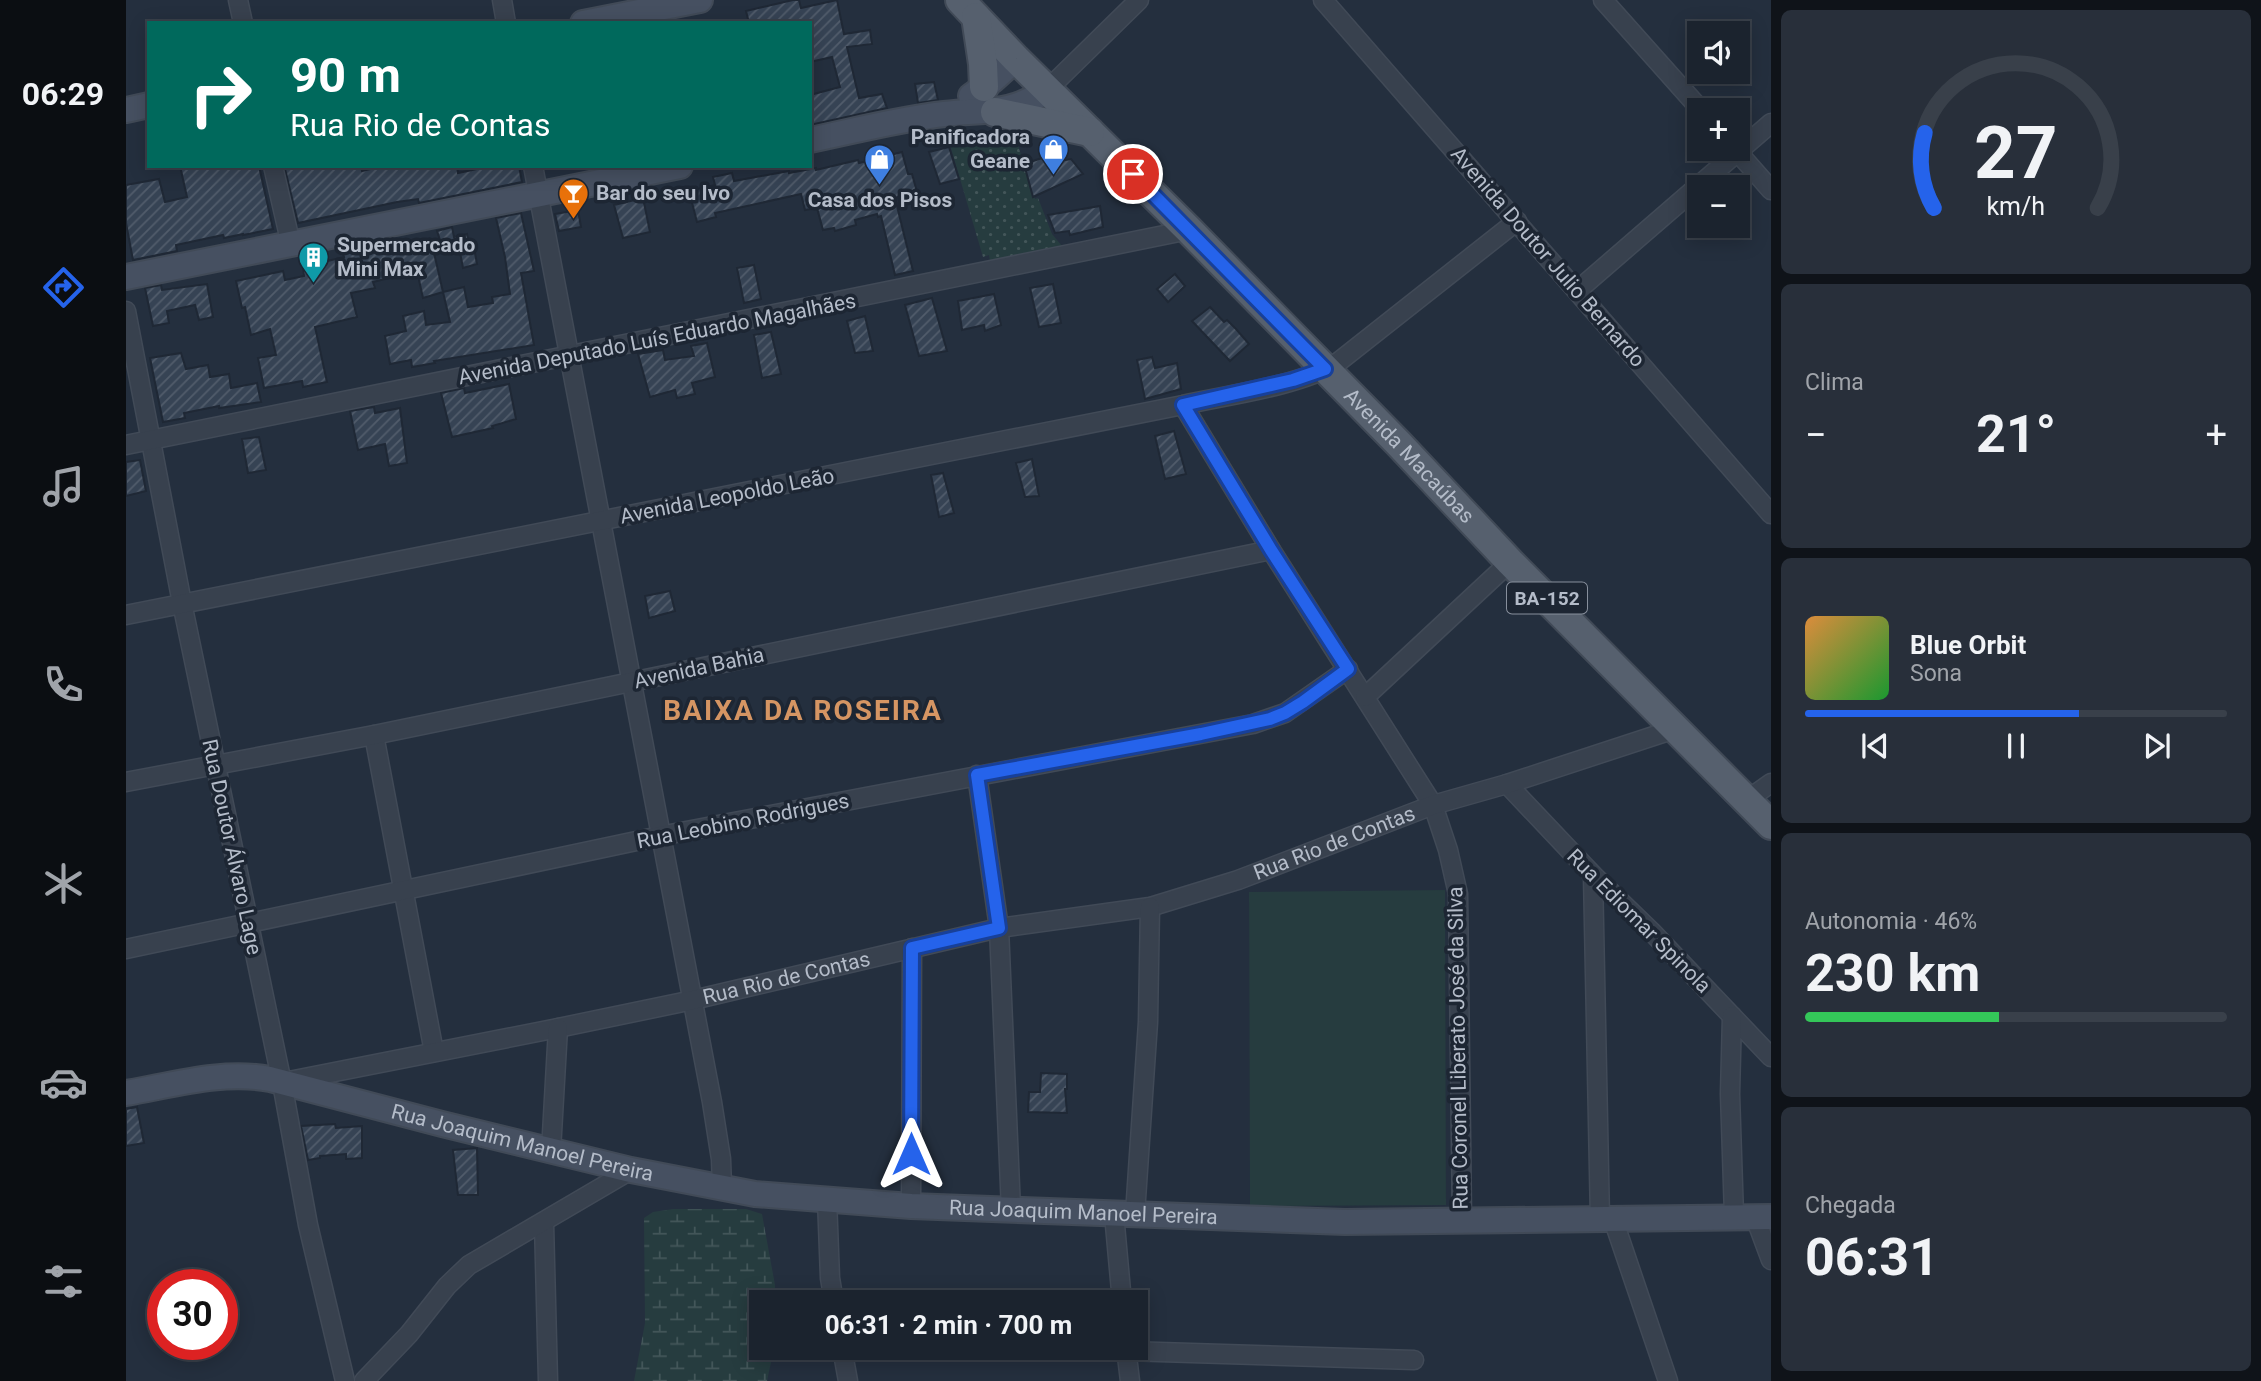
<!DOCTYPE html>
<html lang="pt">
<head>
<meta charset="utf-8">
<style>
	body { margin:0; font-family:Roboto,sans-serif; background:#282f3a; color:#f1f3f6; height:100vh; display:flex; flex-direction:column; font-size:26px; white-space:nowrap }
	* { box-sizing:border-box; margin:0 }
	p { font-size:23px; color:#a0a4aa }
	.icon { flex:none; width:38px; height:38px; fill:none; stroke:currentColor; stroke-width:2; stroke-linecap:round; stroke-linejoin:round }
	.map { position:relative; flex:1; overflow:hidden }
	.panel { display:flex; flex-direction:column; gap:10px; padding:10px; background:#0f1319; width:490px }
	.panel>* { flex:none }
	.guide { position:absolute; left:21px; top:21px; width:665px; height:147px; border-radius:0px; box-shadow:0 4px 18px #0003,0 0 0 2px #39404a; background:#00695c; color:#fff; overflow:hidden }
	.controls { position:absolute; left:1561px; top:21px; display:grid; gap:14px }
	.controls a { display:grid; place-items:center; width:63px; height:63px; border-radius:0px; background:#1b232e; box-shadow:0 4px 18px #0003,0 0 0 2px #39404a; font-size:35px }
	.speed { position:absolute; left:21px; top:1269px; display:flex; gap:14px; font-size:35px; font-weight:700; text-align:center }
	.speed>* { display:grid; place-content:center; width:91px; height:91px; border-radius:50%; background:#1b232e; box-shadow:0 4px 18px #0003,0 0 0 2px #39404a; line-height:1 }
	.speed .limit { border:10px solid #d22; background:#fff; color:#111 }
	.pin { position:absolute; display:grid; place-items:center; width:60px; height:60px; color:#fff; margin:-30px; border:4px solid #fff; border-radius:50%; box-shadow:0 2px 7px #0007 }
	.me { position:absolute; width:77px; margin:-38px; rotate:0deg; stroke-linejoin:round; filter:drop-shadow(0 0 5px #0008) }
	.turn { display:flex; align-items:center; gap:24px; height:147px; padding:0 28px; font-size:32px }
	.turn .icon { width:91px; height:91px; stroke-width:2.5 }
	.turn b { display:block; font-size:49px; line-height:60px }
	.big { font-size:52px; font-weight:700; line-height:1.1 }
	.panel .tile { flex:1; display:flex; flex-direction:column; justify-content:center; gap:10px; min-width:0; padding:0 24px; border-radius:10px; background:#282f3a }
	.panel .dial { align-items:center; gap:0 }
	.dial svg { height:182px; overflow:visible; fill:none; stroke:#39404a; stroke-width:7; stroke-linecap:round; text-anchor:middle }
	.dial text { fill:#f1f3f6; stroke:none }
	.song { display:flex; align-items:center; gap:21px }
	.cover { width:84px; height:84px; border-radius:10px; background:linear-gradient(135deg,hsl(30 70% 55%),hsl(130 70% 35%)) }
	.played { height:7px; border-radius:4px; background:linear-gradient(90deg,#2563eb 65%,#39404a 65%) }
	.keys { display:flex; justify-content:space-around; direction:ltr }
	.heat { display:flex; justify-content:space-between; align-items:center; font-size:38px; direction:ltr }
	.charge { height:10px; border-radius:5px; background:linear-gradient(90deg,#34c759 46%,#39404a 0) }
	.trip { position:absolute; left:623px; top:1290px; width:399px; height:70px; border-radius:0px; background:#1b232e; box-shadow:0 4px 18px #0003,0 0 0 2px #39404a; font-weight:700; line-height:70px; text-align:center }
	main { display:flex; flex:1; min-height:0 }
	.menu { display:flex; flex-direction:column; width:126px; justify-content:space-around; align-items:center; background:#0b0e12; color:#a0a4aa }
	.menu .icon { width:49px; height:49px }
	.menu .on { color:#2563eb }
	.menu b { font-size:32px; color:#f1f3f6 }
	.map>svg:first-child { display:block }
</style>
</head>
<body>
<main>
<nav class="menu">
<b>06:29</b>
<svg class="icon on" aria-label="directions" viewBox="0 0 24 24"><path d="M12 3l9 9-9 9-9-9zM9 14v-3h6M13 9l2 2-2 2"/></svg>
<svg class="icon" aria-label="music" viewBox="0 0 24 24"><path d="M9 18V5l10-2v13"/><circle cx="6" cy="18" r="3"/><circle cx="16" cy="16" r="3"/></svg>
<svg class="icon" aria-label="phone" viewBox="0 0 24 24"><path d="M5 4h4l2 5-3 2q2 4 5 5l2-3 5 2v4C11 20 4 13 5 4z"/></svg>
<svg class="icon" aria-label="climate" viewBox="0 0 24 24"><path d="M12 3v18M4 7l16 10M4 17L20 7"/></svg>
<svg class="icon" aria-label="car" viewBox="0 0 24 24"><path d="M5 17H2v-5l4-1 3-4h7l3 4 3 1v5h-3M9 17h6M6 11h13"/><circle cx="7" cy="17" r="2"/><circle cx="17" cy="17" r="2"/></svg>
<svg class="icon" aria-label="filters" viewBox="0 0 24 24"><path d="M4 7h16M4 17h16"/><circle cx="9" cy="7" r="2"/><circle cx="15" cy="17" r="2"/></svg>
</nav>
<div class="map">
<svg width="1645" height="1381" viewBox="0 0 1645 1381">
	<defs>
		<pattern id="grass-dots" width="8" height="8" patternUnits="userSpaceOnUse" patternTransform="scale(1.75)"><rect width="8" height="8" fill="#263c3f"/><path d="M2 2h.1M6 6h.1" fill="none" stroke="#435659" stroke-width="1.8" stroke-linecap="round"/></pattern>
		<pattern id="wetland-marsh" width="20" height="14" patternUnits="userSpaceOnUse" patternTransform="scale(1.75)"><rect width="20" height="14" fill="#263c3f"/><path d="M1 5h8M5 5V1M11 12h8M15 12V8" fill="none" stroke="#435659"/></pattern>
		<pattern id="building-hatch" width="6" height="6" patternUnits="userSpaceOnUse" patternTransform="scale(1.75)"><rect width="6" height="6" fill="#364354"/><path d="M-1 1l2-2M0 6l6-6M5 7l2-2" fill="none" stroke="#515c6b"/></pattern>
	</defs>
	<rect width="100%" height="100%" fill="#242f3e"/>
	<path fill="url(#grass-dots)" d="M849,134L890,139L909,199L912,198L926,234L936,246L864,261L863,255L857,257L822,138Z"/>
	<path fill="url(#wetland-marsh)" d="M547,1209H620L636,1214L649,1285V1302H635V1348H648L641,1381H508L519,1323L518,1218L527,1212Z"/>
	<path fill="#263c3f" d="M1319,890L1320,1205L1124,1206L1123,892Z"/>
	<g fill="url(#building-hatch)" stroke="#1f2835" stroke-width="2">
		<path d="M667,0H673L675,8L711,0L718,34L744,30L746,44L721,47L733,98L756,94L761,108L684,125V95L714,87L706,57L684,62V23H623L620,11Z"/>
		<path d="M808,82L812,100L792,103L789,84Z"/>
		<path d="M823,147L833,179L814,184L803,152Z"/>
		<path d="M776,152L782,174H786L791,192L769,198L787,271L769,275L755,216L752,217L751,214L729,220L730,225L709,231L708,228L697,230L691,208L679,210L675,194L589,213L590,217L571,222L563,191L589,185L587,177L606,173L608,181L663,171V173L690,168V170L732,160L733,163Z"/>
		<path d="M925,155L927,162L945,159L957,174L907,197L898,164Z"/>
		<path d="M54,166H133L147,229L117,235V234L98,238L97,235L50,245L51,251L7,260L0,223V185L33,179L39,202L61,197Z"/>
		<path d="M169,166H235L236,171L257,166H308L309,169L331,166L332,173L365,166H393L396,182L293,203L292,199L271,202L172,223L159,169Z"/>
		<path d="M517,198L524,232L497,238L488,205Z"/>
		<path d="M974,206L977,227L944,235L943,231L929,233L922,215Z"/>
		<path d="M452,210L455,227L433,231L429,214Z"/>
		<path d="M395,213L408,271L395,273L408,345L308,361L309,363L286,367L285,360L264,364L259,336L280,331L277,316L298,311L300,325L324,322L317,292L338,287L342,307L367,303L366,297L384,294L379,257L370,218Z"/>
		<path d="M326,227L328,237L341,234L343,243L347,242L351,264L337,268L333,247L308,253L317,292L297,298L291,271L247,282L249,288L225,293L231,317L189,327L201,382L177,387L176,381L138,388L132,358L150,355L144,329L125,335L119,307L116,308L110,281L157,271L159,280L178,276L177,267L218,257L216,249L240,244L242,254L283,243L284,247L314,240L311,231Z"/>
		<path d="M628,265L635,299L618,303L611,268Z"/>
		<path d="M1049,274L1059,286L1042,302L1031,289Z"/>
		<path d="M81,284L87,317L73,320L69,305L41,311L43,323L27,326L19,288L35,285L36,290Z"/>
		<path d="M927,284L935,323L913,327L904,288Z"/>
		<path d="M868,294L875,325L859,331L858,325L836,330L832,301Z"/>
		<path d="M806,298L821,351L793,356L779,305Z"/>
		<path d="M1084,307L1098,322L1101,320L1110,329L1123,344L1104,361L1066,321Z"/>
		<path d="M739,316L747,351L729,353L721,321Z"/>
		<path d="M645,332L655,374L636,378L628,335Z"/>
		<path d="M581,343L589,377L566,383L569,394L551,398L549,390L524,397L512,354L537,350L539,360L568,356L565,346Z"/>
		<path d="M55,353L60,369L82,365L84,377L103,374L105,388L131,383L135,402L93,408V406L58,413L59,418L37,422L24,358Z"/>
		<path d="M1026,357L1029,368L1051,363L1055,389L1019,399L1011,360Z"/>
		<path d="M383,384L390,419L366,426L367,428L326,437L315,393L338,388L339,393Z"/>
		<path d="M248,407L249,413L274,408L281,463L263,466L259,444L232,450L224,411Z"/>
		<path d="M1048,431L1060,474L1039,479L1029,436Z"/>
		<path d="M133,437L140,470L122,473L116,439Z"/>
		<path d="M906,459L913,496L899,497L890,463Z"/>
		<path d="M14,460L20,491L0,496V462Z"/>
		<path d="M817,473L828,513L813,517L805,475Z"/>
		<path d="M544,591L549,611L523,618L519,596Z"/>
		<path d="M915,1073L941,1074V1089H939L941,1113L902,1112L903,1092H914Z"/>
		<path d="M11,1107L18,1143L0,1146V1109Z"/>
		<path d="M209,1124L210,1128L236,1126V1158L220,1159V1154L194,1156V1158L182,1160L175,1126Z"/>
		<path d="M351,1148L352,1195H332L327,1150Z"/>
	</g>
	<g fill="none" stroke-linecap="round" stroke-linejoin="round">
		<defs>
			<g id="street">
				<path d="M112,0L117,23"/>
				<path d="M376,0L380,23"/>
				<path d="M1197,0L1645,514"/>
				<path d="M1477,0L1575,110"/>
				<path d="M921,90L1013,0"/>
				<path d="M1609,149L1645,190"/>
				<path d="M147,166L165,245"/>
				<path d="M407,166L586,1102L595,1159L596,1187"/>
				<path d="M1452,290L1645,123"/>
				<path d="M0,311L56,603L156,1083L182,1225L219,1381"/>
				<path d="M1057,405L1145,550L1307,805L1322,850L1332,894L1336,1221"/>
				<path d="M0,445L1063,230"/>
				<path d="M0,615L1057,405C1102,395 1173,386 1211,363L1391,221"/>
				<path d="M1239,697L1384,562"/>
				<path d="M248,735L308,1052"/>
				<path d="M851,775L873,928L885,1210"/>
				<path d="M0,782L248,735L1145,550"/>
				<path d="M1381,784L1467,875L1526,932L1645,1057"/>
				<path d="M1621,800L1645,783"/>
				<path d="M1467,875L1474,1220"/>
				<path d="M0,949L534,836L1127,724L1159,713L1222,669"/>
				<path d="M1606,1016L1604,1094L1608,1216"/>
				<path id="s1" d="M163,1081L432,1028L567,1000L873,928L1024,907L1112,880L1307,805L1381,784L1549,729"/>
				<path d="M425,1151L432,1028"/>
				<path d="M701,1199L704,1278L708,1302"/>
				<path d="M785,1206L786,948"/>
				<path d="M988,1214L996,1302"/>
				<path d="M1009,1214L1022,1022L1024,907"/>
				<path d="M1629,1217L1645,1260"/>
				<path d="M1487,1219L1542,1381"/>
				<path d="M418,1223L422,1381"/>
				<path d="M716,1348L722,1381"/>
				<path d="M1000,1348L1004,1381"/>
				<path d="M1001,1351L1288,1360"/>
				<path d="M238,1381L283,1334L321,1286L343,1265L505,1170"/>
			</g>
			<g id="secondary">
				<path d="M457,23L574,0"/>
				<path d="M845,96L867,80L890,59"/>
				<path d="M0,110L23,105"/>
				<path d="M684,140C728,131 773,119 818,114C860,109 883,116 921,90"/>
				<path d="M0,277L554,166"/>
				<path id="s2" d="M0,1093C47,1085 96,1070 144,1079L316,1124L505,1170L629,1194L785,1206L1219,1222L1645,1217"/>
			</g>
			<g id="primary">
				<path id="s3" d="M834,0L890,59L1063,230L1273,444L1384,562L1645,825"/>
				<path d="M850,17L857,64L858,87"/>
				<path d="M869,112L964,132"/>
			</g>
		</defs>
		<use href="#street" stroke="#414a57" stroke-width="21"/>
		<use href="#secondary" stroke="#414a57" stroke-width="28"/>
		<use href="#primary" stroke="#414a57" stroke-width="32"/>
		<use href="#street" stroke="#38414e" stroke-width="18"/>
		<use href="#secondary" stroke="#465061" stroke-width="24"/>
		<use href="#primary" stroke="#56606e" stroke-width="28"/>
	</g>
	<g fill="none" stroke-linecap="round" stroke-linejoin="round">
		<defs>
			<path id="route" d="M785,1154L786,948L873,928L851,775L1075,734L1144,719L1159,713L1177,702L1222,669L1145,550L1057,405L1167,380L1199,369L1007,174"/>
		</defs>
		<use href="#route" stroke="#184099" stroke-width="18"/>
		<use href="#route" stroke="#2563eb" stroke-width="12"/>
	</g>
	<defs>
		<symbol id="shop-pin" viewBox="-11 -11 22 30"><path d="M0 17L-7.5 6A9.5 9.5 0 1 1 7.5 6Z" fill="#3f7fe0" stroke="#1d2633"/><path d="M-5-2.5h2.3a2.7 3.5 0 0 1 5.4 0H5L5.5 6h-11ZM-1.5-2.5h3a1.5 2.3 0 0 0-3 0Z" fill="#fff"/></symbol>
		<symbol id="bar-pin" viewBox="-11 -11 22 30"><path d="M0 17L-7.5 6A9.5 9.5 0 1 1 7.5 6Z" fill="#e8710a" stroke="#1d2633"/><path d="M-6-5H6L.8 .8V4.5H3.5V6h-7V4.5H-.8V.8Z" fill="#fff"/></symbol>
		<symbol id="building-pin" viewBox="-11 -11 22 30"><path d="M0 17L-7.5 6A9.5 9.5 0 1 1 7.5 6Z" fill="#0f9aa8" stroke="#1d2633"/><path d="M-4-6H4V6H1V3H-1V6H-4ZM-2.5-4.3h1.7v1.8h-1.7ZM.8-4.3h1.7v1.8H.8ZM-2.5-1h1.7V.8h-1.7ZM.8-1h1.7V.8H.8Z" fill="#fff"/></symbol>
	</defs>
	<g fill-rule="evenodd">
		<use href="#shop-pin" x="910" y="132" width="35" height="47"/>
		<use href="#shop-pin" x="736" y="142" width="35" height="47"/>
		<use href="#bar-pin" x="430" y="176" width="35" height="47"/>
		<use href="#building-pin" x="170" y="240" width="35" height="47"/>
	</g>
	<g text-anchor="middle" dominant-baseline="central" stroke-width="7" stroke-linejoin="round" paint-order="stroke">
		<rect fill="#1d2633" stroke="#878f9c" stroke-width="2" x="1381" y="582.5" width="80" height="31" rx="5"/>
		<g font-size="19" font-weight="bold" fill="#b4bcc9">
			<text x="1421" y="598">BA-152</text>
		</g>
		<g font-size="21" font-weight="bold" fill="#b4bcc9" stroke="#1d2633" text-anchor="start">
			<text x="904" y="137" text-anchor="end">Panificadora<tspan x="904" dy="24">Geane</tspan></text>
			<text x="470" y="193">Bar do seu Ivo</text>
			<text x="754" y="200" text-anchor="middle">Casa dos Pisos</text>
			<text x="211" y="245">Supermercado<tspan x="211" dy="24">Mini Max</tspan></text>
		</g>
		<g font-size="21" fill="#b4bcc9" stroke="#1d2633">
			<text transform="translate(1422 257) rotate(49)">Avenida Doutor Julio Bernardo</text>
			<text transform="translate(531 339) rotate(-11)">Avenida Deputado Luís Eduardo Magalhães</text>
			<text stroke="none"><textPath href="#s3" startOffset="640">Avenida Macaúbas</textPath></text>
			<text transform="translate(601 496) rotate(-11)">Avenida Leopoldo Leão</text>
			<text transform="translate(573 668) rotate(-12)">Avenida Bahia</text>
			<text transform="translate(617 821) rotate(-11)">Rua Leobino Rodrigues</text>
			<text stroke="none"><textPath href="#s1" startOffset="1074">Rua Rio de Contas</textPath></text>
			<text transform="translate(106 847) rotate(78)">Rua Doutor Álvaro Lage</text>
			<text transform="translate(1513 921) rotate(45)">Rua Ediomar Spinola</text>
			<text stroke="none"><textPath href="#s1" startOffset="508">Rua Rio de Contas</textPath></text>
			<text transform="translate(1332 1048) rotate(-91)">Rua Coronel Liberato José da Silva</text>
			<text stroke="none"><textPath href="#s2" startOffset="406">Rua Joaquim Manoel Pereira</textPath></text>
			<text stroke="none"><textPath href="#s2" startOffset="973">Rua Joaquim Manoel Pereira</textPath></text>
		</g>
		<g font-size="28" font-weight="bold" letter-spacing="2" fill="#d59563" stroke="#1d2633">
			<text x="677" y="710">BAIXA DA ROSEIRA</text>
		</g>
	</g>
</svg>
<div class="controls">
<a><svg class="icon" aria-label="sound" viewBox="0 0 24 24"><path d="M4 9h4l5-4v14l-5-4H4zM17 9q2 3 0 6"/></svg></a>
<a>+</a>
<a>−</a>
</div>
<div class="speed"><div class="limit">30</div></div>
<div class="pin" style="left:1007px;top:174px;background:#d93025"><svg class="icon" aria-label="arrive" viewBox="0 0 24 24"><path d="M6 21V4h12l-3 4 3 4H6"/></svg></div>
<svg class="me" style="left:785px;top:1154px" viewBox="-20 -20 40 40"><path d="M0-17L14 15 0 8-14 15z" fill="#2563eb" stroke="#fff" stroke-width="4"/></svg>
<div class="trip">06:31 · 2 min · 700 m</div>
<div class="guide">
<div class="turn"><svg class="icon" aria-label="right" viewBox="0 0 24 24"><path d="M7 20v-9h11M14 6l5 5-5 5"/></svg><div><b>90 m</b>Rua Rio de Contas</div></div>
</div>
</div>
<section class="panel">
<div class="tile dial"><svg viewBox="0 0 100 80">
<path d="M14 69A42 42 0 1 1 86 69"/>
<path d="M14 69A42 42 0 0 1 10 36" stroke="#2563eb"/>
<text x="50" y="56" font-size="32" font-weight="700">27</text>
<text x="50" y="72" font-size="11">km/h</text>
</svg></div>
<div class="tile"><p>Clima</p>
<div class="heat"><a>−</a><b class="big">21°</b><a>+</a></div>
</div>
<div class="tile">
<div class="song"><i class="cover"></i><div><b>Blue Orbit</b><p>Sona</p></div></div>
<div class="played"></div>
<div class="keys"><svg class="icon" aria-label="previous" viewBox="0 0 24 24"><path d="M18 5L8 12l10 7zM5 5v14"/></svg><svg class="icon" aria-label="pause" viewBox="0 0 24 24"><path d="M8 5v14M16 5v14"/></svg><svg class="icon" aria-label="next" viewBox="0 0 24 24"><path d="M6 5l10 7-10 7zM19 5v14"/></svg></div>
</div>
<div class="tile"><p>Autonomia · 46%</p><b class="big">230 km</b><div class="charge"></div></div>
<div class="tile"><p>Chegada</p><b class="big">06:31</b></div>
</section>
</main>
</body>
</html>
